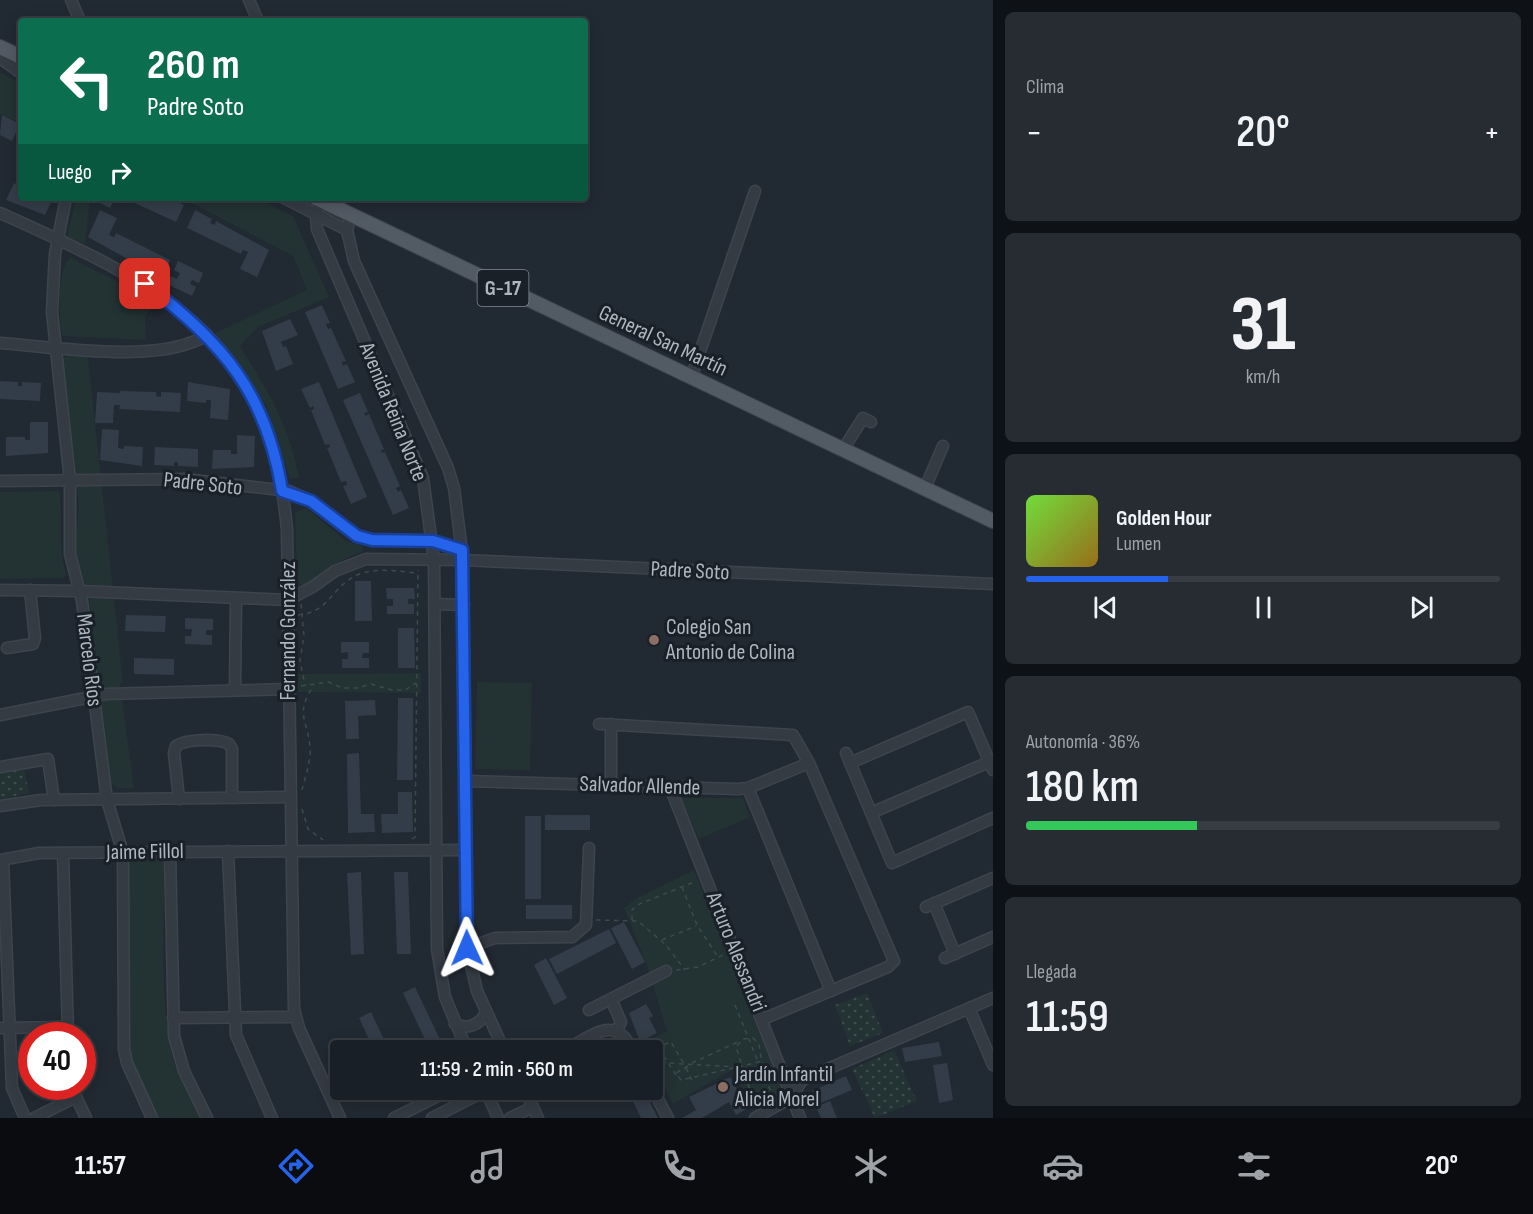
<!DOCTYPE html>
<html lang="es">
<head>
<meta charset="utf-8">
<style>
	body { margin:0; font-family:"Sofia Sans Condensed",sans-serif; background:#262c32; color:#f1f3f6; height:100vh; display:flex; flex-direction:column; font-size:22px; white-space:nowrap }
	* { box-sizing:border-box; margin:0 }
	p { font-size:20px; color:#9fa2a7 }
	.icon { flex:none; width:33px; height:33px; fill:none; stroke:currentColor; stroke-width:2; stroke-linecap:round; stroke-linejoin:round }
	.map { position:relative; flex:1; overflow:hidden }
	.drawer { display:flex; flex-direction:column; gap:12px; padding:12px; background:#0e1115; width:540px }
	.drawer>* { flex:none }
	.guide { position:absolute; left:18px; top:18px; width:570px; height:183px; border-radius:6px; box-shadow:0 3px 15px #0003,0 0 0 2px #373d43; background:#0b6e4f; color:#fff; overflow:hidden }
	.speed { position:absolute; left:18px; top:1022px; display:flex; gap:12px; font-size:30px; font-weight:700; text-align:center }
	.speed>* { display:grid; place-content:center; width:78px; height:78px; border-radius:50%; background:#191f26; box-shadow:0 3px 15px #0003,0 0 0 2px #373d43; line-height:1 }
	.speed .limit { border:9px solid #d22; background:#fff; color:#111 }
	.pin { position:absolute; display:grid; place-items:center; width:51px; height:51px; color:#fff; margin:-26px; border-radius:12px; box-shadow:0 3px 9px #0006 }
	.me { position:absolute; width:66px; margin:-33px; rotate:359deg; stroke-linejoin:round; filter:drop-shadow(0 0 4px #0008) }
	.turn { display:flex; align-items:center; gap:21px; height:126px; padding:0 30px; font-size:27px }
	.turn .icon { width:78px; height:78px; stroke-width:2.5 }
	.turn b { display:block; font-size:42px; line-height:51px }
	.then { display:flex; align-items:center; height:57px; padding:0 30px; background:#0003; gap:12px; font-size:22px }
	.big { font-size:45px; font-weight:600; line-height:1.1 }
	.drawer .tile { flex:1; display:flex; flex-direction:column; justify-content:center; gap:9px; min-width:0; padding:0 21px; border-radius:9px; background:#262c32 }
	.drawer .dial { align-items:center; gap:0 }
	.dial b { font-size:78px; line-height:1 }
	.song { display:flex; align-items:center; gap:18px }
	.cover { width:72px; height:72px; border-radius:9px; background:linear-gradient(135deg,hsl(100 70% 55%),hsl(40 70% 35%)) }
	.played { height:6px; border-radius:3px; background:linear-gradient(90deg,#2563eb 30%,#373d43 30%) }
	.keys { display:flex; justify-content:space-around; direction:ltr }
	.heat { display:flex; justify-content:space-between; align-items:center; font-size:33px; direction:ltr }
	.charge { height:9px; border-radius:4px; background:linear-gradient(90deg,#34c759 36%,#373d43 0) }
	.trip { position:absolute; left:330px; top:1040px; width:333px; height:60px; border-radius:6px; background:#191f26; box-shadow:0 3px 15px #0003,0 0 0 2px #373d43; font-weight:600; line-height:60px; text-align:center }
	.tab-bar { display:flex; height:96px; justify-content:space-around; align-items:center; background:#0a0c0f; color:#9fa2a7 }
	.tab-bar .icon { width:42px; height:42px }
	.tab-bar .active { color:#2563eb }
	.tab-bar b { font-size:27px; color:#f1f3f6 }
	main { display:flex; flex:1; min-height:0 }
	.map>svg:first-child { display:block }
</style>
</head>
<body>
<main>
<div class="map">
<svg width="993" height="1118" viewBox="0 0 993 1118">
	<defs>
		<pattern id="grass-dots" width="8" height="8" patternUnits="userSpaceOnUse" patternTransform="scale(1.5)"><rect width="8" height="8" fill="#233233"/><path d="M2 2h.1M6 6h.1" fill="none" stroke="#404d4f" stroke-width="1.8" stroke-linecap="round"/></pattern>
	</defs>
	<rect width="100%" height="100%" fill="#212932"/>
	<g fill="url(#grass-dots)">
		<path d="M24,769L29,793L0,799V773Z"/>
		<path d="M867,993L883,1033L850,1046L835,1005Z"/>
		<path d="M894,1050L917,1101L875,1118L852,1069Z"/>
	</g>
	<g fill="#233233">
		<path d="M0,72L21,84V123L0,114Z"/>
		<path d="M76,198H90L85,244L67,237Z"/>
		<path d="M182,198H255L293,216L329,297L258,327L240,346C269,393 288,421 299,477L290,479L266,406L215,333L307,290L293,256Z"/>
		<path d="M71,258L155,301L145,318L146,340L63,336C58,322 57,264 71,258Z"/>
		<path d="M67,356L88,357L123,683L120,684L134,788H118L111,782L89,599L75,547L79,505L62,359Z"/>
		<path d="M58,491L60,494C62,520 58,549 66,574L64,578L0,579V492Z"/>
		<path d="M306,508L346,541L363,546V552C337,557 323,579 301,585L297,580L295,512Z"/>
		<path d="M421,673V693L297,692L298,674Z"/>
		<path d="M477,682L532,683L530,770L475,769Z"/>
		<path d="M681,798H743L750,817L699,839Z"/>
		<path d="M126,860H164C165,922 159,989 171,1050C176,1074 190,1096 201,1118H158L136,1072L130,1050Z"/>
		<path d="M694,870L780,1084V1096L756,1110L732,1070L673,1104L653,1066L652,1050H644L641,1043L667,1031L648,969L624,908L635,899Z"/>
	</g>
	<g fill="#333d49">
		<path d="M2,115L20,124L12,141L0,135Z"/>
		<path d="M14,183L21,187V198H53L45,215L6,200Z"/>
		<path d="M94,198H115L110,208L94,200Z"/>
		<path d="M124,198H161L164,201L169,198L184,205L176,222Z"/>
		<path d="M100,210L117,218L109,235L114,237L116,233L170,260L162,277L144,268L147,264L142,262L140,266L88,237Z"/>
		<path d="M195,210L212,219L210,223L215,225L216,221L269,250L257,277L240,269L248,252L243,250L241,254L187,228Z"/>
		<path d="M178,261L203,273L199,283L192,280L190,284L196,287L192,296L167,284L171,276L177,279L180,273L174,270Z"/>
		<path d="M322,305L330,323L326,324L328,329L331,328L346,361L342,362L343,366L347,364L355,382L338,389L305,312Z"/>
		<path d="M290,319L298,335L281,342L283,347L286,346L293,364L276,371L262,331Z"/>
		<path d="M0,381L18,382V386H22V382L41,383L40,401L0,399Z"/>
		<path d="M188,382L230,389L228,420L210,418L211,400H206V403L187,401Z"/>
		<path d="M319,382L367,497L351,504L343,486L347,485L346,481L341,482L327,448L330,447L329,444L325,445L311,410L314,409L313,406L310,408L301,389Z"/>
		<path d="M120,391L156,392V396L161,397V392L181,393L180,412L119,409L120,405H114L113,423H95L97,392L120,393Z"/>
		<path d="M360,393L368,412L364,413L366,416L369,414L384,449L381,451L382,453L385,452L400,486L396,488L398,492L401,490L409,508L393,515L343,400Z"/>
		<path d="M30,422H48V453L6,456V437H25V440H30Z"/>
		<path d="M102,429L119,430L118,448L124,449V446L143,447L142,466L100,460Z"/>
		<path d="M237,435L255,436L254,467L212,469L213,450H231V454H237Z"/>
		<path d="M155,447L198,449V467L178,466V462H174V466L154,465Z"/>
		<path d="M355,581H371L372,621H355Z"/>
		<path d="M386,588H414L415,599H408V604H414V614H387V606H393V599H387Z"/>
		<path d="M126,615L166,616L165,632L125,631Z"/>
		<path d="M185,618L213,619V630H206V635H212V645L185,644V636H191L192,629H185Z"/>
		<path d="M398,628H414L415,668H398Z"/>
		<path d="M341,642H369V653H363L362,658H369V668H342V659H348V652L341,653Z"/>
		<path d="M134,658L174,659V675L134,674Z"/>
		<path d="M398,698H413V780H397Z"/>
		<path d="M375,700L376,715L358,716L359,739H346L345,701Z"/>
		<path d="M359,753L361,814H374L375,832L348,833L347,754Z"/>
		<path d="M398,792H412L413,832L382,833L381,814H398Z"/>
		<rect x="545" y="815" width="45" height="15"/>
		<rect x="525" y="816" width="16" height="83"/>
		<path d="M361,872L364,954L351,955L347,873Z"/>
		<path d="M394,872H408L411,954H397Z"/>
		<rect x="526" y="905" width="46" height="14"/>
		<path d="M624,922L645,962L632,969L611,928Z"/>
		<path d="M609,929L616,943L557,974L549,959Z"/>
		<path d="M546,958L567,998L554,1005L534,965Z"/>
		<path d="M415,987L445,1050H430L403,993Z"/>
		<path d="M646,1004L653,1016L649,1018L657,1033L640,1042L629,1013Z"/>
		<path d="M371,1012L389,1050H374L359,1018Z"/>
		<path d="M939,1042L942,1056L905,1062L902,1048Z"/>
		<path d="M947,1063L953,1100L939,1103L933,1065Z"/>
		<path d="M846,1076L852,1090L818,1104L812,1091Z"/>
		<path d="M730,1077L748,1108L736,1115L729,1102L702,1118H682L696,1110L689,1097Z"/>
		<path d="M627,1089H643L658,1118H641Z"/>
		<path d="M830,1101L837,1118H821L816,1107Z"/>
	</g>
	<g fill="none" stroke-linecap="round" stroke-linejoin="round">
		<defs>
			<g id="minor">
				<path d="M71,0L80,21"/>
				<path d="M249,0L258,21"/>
				<path d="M0,58L21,73"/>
				<path d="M66,198L55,254L52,312L70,481V554L82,601L107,800L123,853L124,1049L127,1063L152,1118"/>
				<path d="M284,198L347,230"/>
				<path d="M320,200L316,216L317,229L423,478L434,560L437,949L445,997L467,1050"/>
				<path d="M0,213C161,285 270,336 287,530L294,1009L299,1028L340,1118"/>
				<path d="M351,215L347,230L354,261L448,468L454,488L463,560L467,948L477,991L504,1050"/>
				<path d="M0,343C55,347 160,365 207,335"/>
				<path d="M691,378L755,191"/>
				<path d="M844,448L863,418L871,422"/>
				<path d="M0,481L185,479L289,491L311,501L357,536L372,540L433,541L463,550"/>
				<path d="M925,488L943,446"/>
				<path d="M0,590L79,591L288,600L314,586L335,571L366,559L463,560L993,584"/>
				<path d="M435,604L464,605"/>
				<path d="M7,648L33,644L35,638L30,590"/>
				<path d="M235,690L236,598"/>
				<path d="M0,715L106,694L289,689"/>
				<path d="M599,724L793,735L809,763L894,961L888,967L763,1019"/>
				<path d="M846,753L892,863L993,818"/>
				<path d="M850,763L968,712L993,770"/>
				<path d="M0,767L48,759L54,800"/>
				<path d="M466,781L738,789L748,788L809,763"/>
				<path d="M611,784V724"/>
				<path d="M670,787L800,1118"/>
				<path d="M748,788L831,991"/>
				<path d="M179,799L174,753L176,746C186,739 218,738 229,744L232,749V798"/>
				<path d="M0,806L41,800L289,797"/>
				<path d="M871,813L989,762"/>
				<path d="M228,851L236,1035L272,1118"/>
				<path d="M170,852L174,1036L184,1071L207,1118"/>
				<path d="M63,853L68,1035"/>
				<path d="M0,860L39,853L466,850"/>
				<path d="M3,860L12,1088L25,1118"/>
				<path d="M934,903L955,954"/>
				<path d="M926,907L993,878"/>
				<path d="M467,948L495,938L572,937L586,925L589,848"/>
				<path d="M945,958L993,937"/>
				<path d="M611,999L621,1022L617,1030"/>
				<path d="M969,1008L993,1065"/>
				<path d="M589,1010L666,971"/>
				<path d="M173,1018L295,1017"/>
				<path d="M455,1024C468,1030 479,1025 486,1013"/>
				<path d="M0,1028L67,1027"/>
				<path d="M565,1050C593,1036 614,1013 633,1050"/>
				<path d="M71,1086L86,1118"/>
				<path d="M652,1088L668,1118"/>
				<path d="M485,1089L498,1118"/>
				<path d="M524,1089L538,1118"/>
				<path d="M34,1118L76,1097"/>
				<path d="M394,1118L452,1089"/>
				<path d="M432,1118L489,1089"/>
				<path d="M510,1118L533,1107"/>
				<path d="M755,1118L792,1097L802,1080L993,998"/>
			</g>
			<g id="major">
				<path d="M0,47L21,57"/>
				<path d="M316,198L993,521"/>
			</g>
		</defs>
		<use href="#minor" stroke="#3d444d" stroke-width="13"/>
		<use href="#major" stroke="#3d444d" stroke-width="16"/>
		<g stroke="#3b4b4c" stroke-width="1.5" stroke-dasharray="4.5 4.5" stroke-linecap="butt">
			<path d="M301,604L304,636L300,661L305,685"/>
			<path d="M298,615C330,612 331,588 355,576C373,567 397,571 416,573"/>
			<path d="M301,686L329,682L342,688H357L371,684L392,690H405L416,683"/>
			<path d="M302,790C305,777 311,762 310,748C308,719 294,715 314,685"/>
			<path d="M302,809L308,829L323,840"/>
			<path d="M412,839L415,837L418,570"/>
			<path d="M682,887L697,925L718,957"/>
			<path d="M596,920L638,921L666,945L685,970"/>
			<path d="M632,920V910L637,905L694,882"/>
			<path d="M662,940L696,926"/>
			<path d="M676,970L698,967L725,954"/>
			<path d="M735,1005L761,1069"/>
			<path d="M753,1038L759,1044L766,1090L764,1095L757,1098L751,1093L736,1047L743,1039Z"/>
			<path d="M652,1062L768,1069"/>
			<path d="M692,1063L740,1041"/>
			<path d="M688,1066L676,1073L681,1080L733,1068"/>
			<path d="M738,1067L762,1061"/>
			<path d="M686,1068L693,1083"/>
			<path d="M676,1075L662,1053V1045L671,1042L684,1064"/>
			<path d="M765,1078L773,1096"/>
		</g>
		<use href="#minor" stroke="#343b43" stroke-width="10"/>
		<use href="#major" stroke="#525a63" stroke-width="14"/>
	</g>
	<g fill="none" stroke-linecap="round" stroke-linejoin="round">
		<defs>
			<path id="route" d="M145,284C222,341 267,394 282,491L311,501L357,536L372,540L433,541L462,550L467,948"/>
		</defs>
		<use href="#route" stroke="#184099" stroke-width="15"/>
		<use href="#route" stroke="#2563eb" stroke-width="10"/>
	</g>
	<g fill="#8d6e63" stroke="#1a2027" stroke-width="2">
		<circle cx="654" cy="640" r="6"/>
		<circle cx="723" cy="1087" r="6"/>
	</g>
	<g text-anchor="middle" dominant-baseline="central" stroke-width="6" stroke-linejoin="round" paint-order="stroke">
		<rect fill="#1a2027" stroke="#828992" stroke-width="1.5" x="477.5" y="270" width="51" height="36" rx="4.5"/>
		<g font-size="21" font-weight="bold" fill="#aeb6c0">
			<text x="503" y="288">G-17</text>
		</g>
		<g font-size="22" fill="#aeb6c0" stroke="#1a2027">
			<text transform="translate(663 341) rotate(25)">General San Martín</text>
			<text transform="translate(393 412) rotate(68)">Avenida Reina Norte</text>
			<text transform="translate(203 484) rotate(6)">Padre Soto</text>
			<text transform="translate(690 571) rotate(3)">Padre Soto</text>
			<text transform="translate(288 631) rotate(-90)">Fernando González</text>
			<text transform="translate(89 660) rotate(83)">Marcelo Ríos</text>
			<text transform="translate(640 786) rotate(2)">Salvador Allende</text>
			<text transform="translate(145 852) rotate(-1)">Jaime Fillol</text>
			<text transform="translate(736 952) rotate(68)">Arturo Alessandri</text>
		</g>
		<g font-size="22" fill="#aeb6c0" stroke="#1a2027" text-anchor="start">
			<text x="666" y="627">Colegio San<tspan x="666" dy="25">Antonio de Colina</tspan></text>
			<text x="735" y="1074">Jardín Infantil<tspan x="735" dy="25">Alicia Morel</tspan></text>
		</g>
	</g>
</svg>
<div class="speed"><div class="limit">40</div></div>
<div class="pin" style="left:145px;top:284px;background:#d93025"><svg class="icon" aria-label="arrive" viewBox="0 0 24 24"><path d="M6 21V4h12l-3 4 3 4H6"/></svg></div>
<svg class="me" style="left:467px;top:948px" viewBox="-20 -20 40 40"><path d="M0-17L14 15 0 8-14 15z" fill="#2563eb" stroke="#fff" stroke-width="4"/></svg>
<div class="trip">11:59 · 2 min · 560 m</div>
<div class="guide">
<div class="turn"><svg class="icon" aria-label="left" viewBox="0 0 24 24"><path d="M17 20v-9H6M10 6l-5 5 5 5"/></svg><div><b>260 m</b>Padre Soto</div></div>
<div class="then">Luego<svg class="icon" aria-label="right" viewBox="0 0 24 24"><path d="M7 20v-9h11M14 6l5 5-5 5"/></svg></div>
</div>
</div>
<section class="drawer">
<div class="tile"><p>Clima</p>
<div class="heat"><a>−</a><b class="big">20°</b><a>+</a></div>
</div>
<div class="tile dial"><b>31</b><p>km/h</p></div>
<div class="tile">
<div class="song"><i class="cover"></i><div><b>Golden Hour</b><p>Lumen</p></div></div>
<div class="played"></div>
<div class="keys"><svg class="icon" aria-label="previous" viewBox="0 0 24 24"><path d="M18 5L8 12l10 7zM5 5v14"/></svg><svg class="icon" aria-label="pause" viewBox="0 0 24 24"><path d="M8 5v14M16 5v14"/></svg><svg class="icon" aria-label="next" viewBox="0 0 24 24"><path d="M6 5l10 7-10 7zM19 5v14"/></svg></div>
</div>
<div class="tile"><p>Autonomía · 36%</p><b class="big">180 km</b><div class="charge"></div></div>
<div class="tile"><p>Llegada</p><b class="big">11:59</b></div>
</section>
</main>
<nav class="tab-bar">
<b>11:57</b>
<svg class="icon active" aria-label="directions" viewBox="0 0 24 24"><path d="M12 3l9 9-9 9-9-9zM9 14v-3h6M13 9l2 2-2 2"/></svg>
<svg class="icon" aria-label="music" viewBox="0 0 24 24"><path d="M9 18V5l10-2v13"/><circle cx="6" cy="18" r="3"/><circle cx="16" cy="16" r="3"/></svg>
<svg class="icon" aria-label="phone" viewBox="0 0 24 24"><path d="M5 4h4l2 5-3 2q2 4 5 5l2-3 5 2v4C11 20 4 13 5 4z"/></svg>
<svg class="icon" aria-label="climate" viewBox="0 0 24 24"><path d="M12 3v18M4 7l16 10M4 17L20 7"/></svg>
<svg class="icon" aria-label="car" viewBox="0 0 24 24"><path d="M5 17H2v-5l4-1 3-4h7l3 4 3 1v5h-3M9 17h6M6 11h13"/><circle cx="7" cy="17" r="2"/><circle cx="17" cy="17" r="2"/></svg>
<svg class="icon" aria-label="filters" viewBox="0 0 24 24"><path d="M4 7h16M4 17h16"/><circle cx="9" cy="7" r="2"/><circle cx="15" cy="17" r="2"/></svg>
<b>20°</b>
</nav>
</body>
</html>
